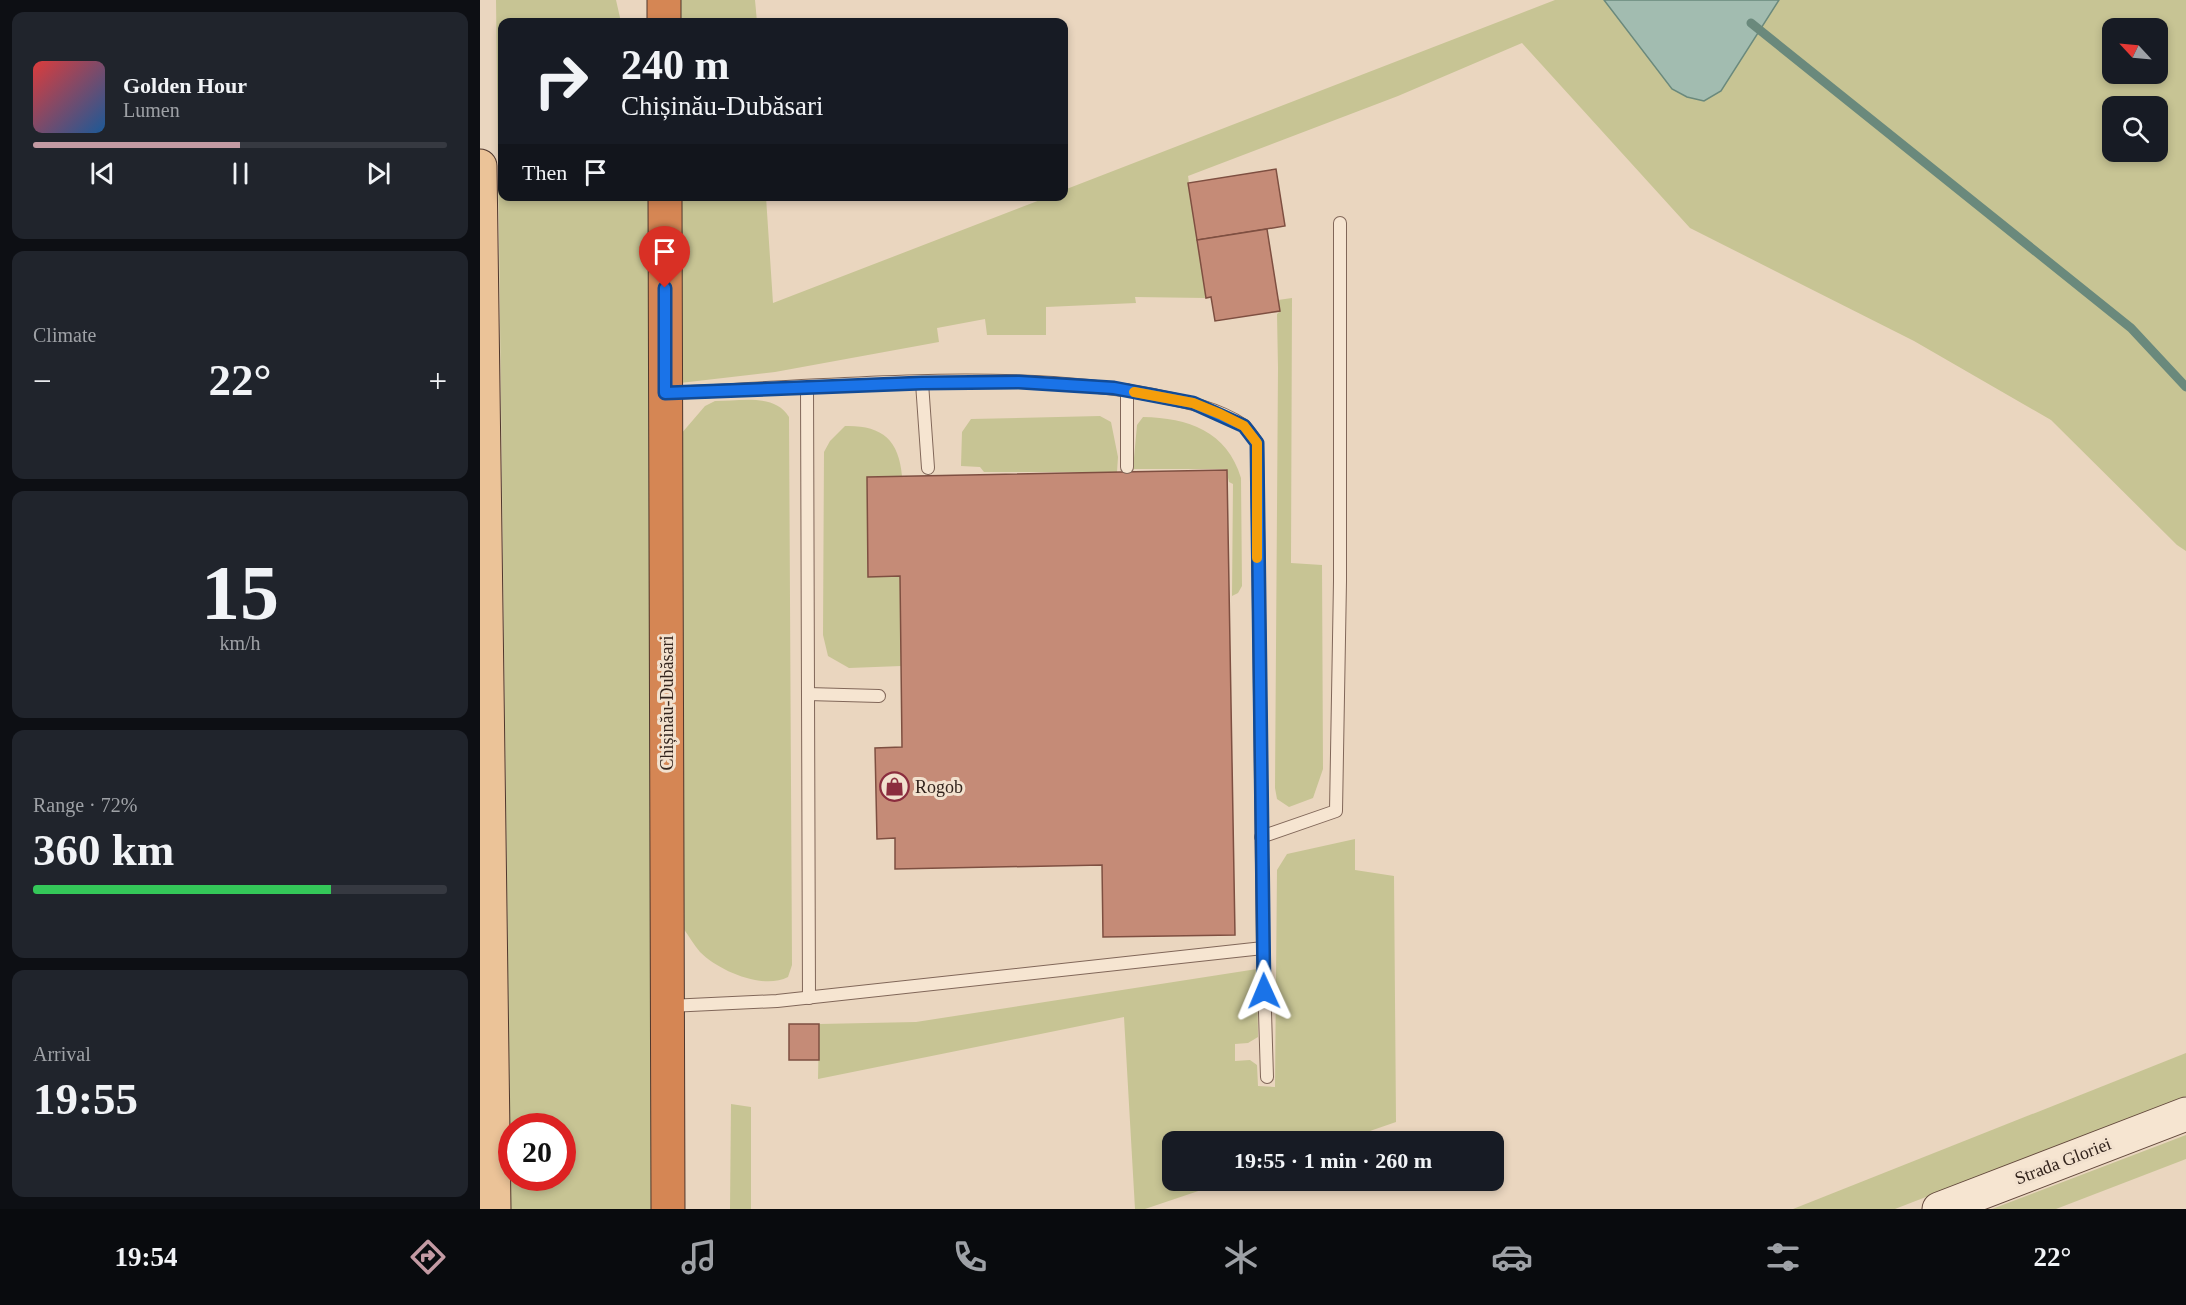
<!DOCTYPE html>
<html lang="en">
<head>
<meta charset="utf-8">
<style>
	body { margin:0; font-family:"Times New Roman",serif; background:#20242c; color:#f1f3f6; height:100vh; display:flex; flex-direction:column; font-size:22px; white-space:nowrap }
	* { box-sizing:border-box; margin:0 }
	p { font-size:20px; color:#9ea1a6 }
	.icon { flex:none; width:33px; height:33px; fill:none; stroke:currentColor; stroke-width:2; stroke-linecap:round; stroke-linejoin:round }
	.map { position:relative; flex:1; overflow:hidden }
	.panel { display:flex; flex-direction:column; gap:12px; padding:12px; background:#0d0f14; width:480px }
	.panel>* { flex:none }
	.guide { position:absolute; left:18px; top:18px; width:570px; height:183px; border-radius:12px; box-shadow:0 3px 9px #0003; background:#171b24; color:#f1f3f6; overflow:hidden }
	.needle { width:39px; rotate:296deg }
	.controls { position:absolute; left:1622px; top:18px; display:grid; gap:12px }
	.controls a { display:grid; place-items:center; width:66px; height:66px; border-radius:12px; background:#171b24; box-shadow:0 3px 9px #0003; font-size:30px }
	.speed { position:absolute; left:18px; top:1113px; display:flex; gap:12px; font-size:30px; font-weight:700; text-align:center }
	.speed>* { display:grid; place-content:center; width:78px; height:78px; border-radius:50%; background:#171b24; box-shadow:0 3px 9px #0003; line-height:1 }
	.speed .limit { border:9px solid #d22; background:#fff; color:#111 }
	.pin { position:absolute; display:grid; place-items:center; width:51px; height:51px; color:#fff; margin:-62px -26px; border-radius:50% 50% 50% 0; rotate:-45deg; box-shadow:0 0 6px #0007 }
	.pin .icon { rotate:45deg }
	.me { position:absolute; width:66px; margin:-33px; rotate:359deg; stroke-linejoin:round; filter:drop-shadow(0 0 4px #0008) }
	.turn { display:flex; align-items:center; gap:21px; height:126px; padding:0 24px; font-size:27px }
	.turn .icon { width:78px; height:78px; stroke-width:2.5 }
	.turn b { display:block; font-size:42px; line-height:51px }
	.then { display:flex; align-items:center; height:57px; padding:0 24px; background:#0003; gap:12px; font-size:22px }
	.big { font-size:45px; font-weight:800; line-height:1.1 }
	.panel .widget { flex:1; display:flex; flex-direction:column; justify-content:center; gap:9px; min-width:0; padding:0 21px; border-radius:12px; background:#20242c }
	.panel .dial { align-items:center; gap:0 }
	.dial b { font-size:78px; line-height:1 }
	.song { display:flex; align-items:center; gap:18px }
	.cover { width:72px; height:72px; border-radius:9px; background:linear-gradient(135deg,hsl(0 70% 55%),hsl(210 70% 35%)) }
	.played { height:6px; border-radius:3px; background:linear-gradient(90deg,#c39aa3 50%,#363941 50%) }
	.keys { display:flex; justify-content:space-around; direction:ltr }
	.heat { display:flex; justify-content:space-between; align-items:center; font-size:33px; direction:ltr }
	.charge { height:9px; border-radius:4px; background:linear-gradient(90deg,#34c759 72%,#363941 0) }
	.trip { position:absolute; left:682px; top:1131px; width:342px; height:60px; border-radius:12px; background:#171b24; box-shadow:0 3px 9px #0003; font-weight:800; line-height:60px; text-align:center }
	.tabs { display:flex; height:96px; justify-content:space-around; align-items:center; background:#090b0e; color:#9ea1a6 }
	.tabs .icon { width:42px; height:42px }
	.tabs .on { color:#c39aa3 }
	.tabs b { font-size:27px; color:#f1f3f6 }
	main { display:flex; flex:1; min-height:0 }
	.map>svg:first-child { display:block }
</style>
</head>
<body>
<main>
<section class="panel">
<div class="widget">
<div class="song"><i class="cover"></i><div><b>Golden Hour</b><p>Lumen</p></div></div>
<div class="played"></div>
<div class="keys"><svg class="icon" aria-label="previous" viewBox="0 0 24 24"><path d="M18 5L8 12l10 7zM5 5v14"/></svg><svg class="icon" aria-label="pause" viewBox="0 0 24 24"><path d="M8 5v14M16 5v14"/></svg><svg class="icon" aria-label="next" viewBox="0 0 24 24"><path d="M6 5l10 7-10 7zM19 5v14"/></svg></div>
</div>
<div class="widget"><p>Climate</p>
<div class="heat"><a>−</a><b class="big">22°</b><a>+</a></div>
</div>
<div class="widget dial"><b>15</b><p>km/h</p></div>
<div class="widget"><p>Range · 72%</p><b class="big">360 km</b><div class="charge"></div></div>
<div class="widget"><p>Arrival</p><b class="big">19:55</b></div>
</section>
<div class="map">
<svg width="1706" height="1209" viewBox="0 0 1706 1209">
	<rect width="100%" height="100%" fill="#ead6bf"/>
	<g fill="#c7c494" fill-rule="evenodd">
		<path d="M16,0H136L141,22H22V196L169,197L172,1209H31ZM32,1126H82V1178H32Z"/>
		<path d="M199,0H275L277,22H199Z"/>
		<path d="M1075,0H1124L1192,89L1241,91L1299,0H1706V551L1697,545L1571,420L1434,341L1210,228L1042,43L918,96L708,176L726,298L655,297L656,303L566,307V335H507L505,319L457,328L459,342L295,372L200,383L199,197H286L293,303L568,197L584,196V190ZM1632,28H1677V74H1632ZM1632,106H1677V152H1632Z"/>
		<path d="M812,298L811,563L842,565L843,769L833,798L809,807L797,799L795,788L798,368L797,314L800,311L798,300Z"/>
		<path d="M235,401C260,401 295,393 309,417L312,965L308,977C283,990 239,971 220,952C214,945 209,936 203,928L201,434L225,406Z"/>
		<path d="M620,416L631,422L638,457L637,472H504L500,467L481,466L482,432L491,419Z"/>
		<path d="M663,417C708,418 747,431 761,478L762,586L758,593L752,596L753,484L749,482L746,469H653L657,425Z"/>
		<path d="M365,426C401,425 419,439 422,476L387,477L388,576H420L421,666L369,668L348,656L343,635L344,452L350,441Z"/>
		<path d="M875,839V870L914,876L916,1122L861,1141L693,1142V1180L748,1181L665,1209H655L644,1017L338,1079L339,1024L436,1022L777,969L778,1037L768,1043L755,1044V1061L770,1060L777,1065L778,1086L795,1087L797,870L807,854Z"/>
		<path d="M1706,1053V1096L1415,1209H1313Z"/>
		<path d="M251,1104L271,1107V1209H250Z"/>
		<path d="M1706,1135V1159L1576,1209H1512Z"/>
	</g>
	<path fill="#a2bcb0" stroke="#6a897c" stroke-width="1.5" d="M1124,0H1299L1241,91L1224,101L1207,97L1192,89Z"/>
	<g fill="none" stroke-linecap="round" stroke-linejoin="round">
		<path stroke="#6a897c" stroke-width="9" d="M1271,23L1651,328L1706,387"/>
	</g>
	<g fill="#c58b77" stroke="#7e4f41" stroke-width="1.5">
		<path d="M796,169L805,226L717,240L708,183Z"/>
		<path d="M787,229L800,311L735,321L731,297L726,298L717,240Z"/>
		<path d="M747,470L755,935L623,937L622,865L415,869V838L397,839L395,748L422,747L420,576L388,577L387,477Z"/>
		<rect x="309" y="1024" width="30" height="36"/>
	</g>
	<g fill="none" stroke-linecap="round" stroke-linejoin="round">
		<defs>
			<g id="lane">
				<path d="M442,383L448,468"/>
				<path d="M327,387L329,998"/>
				<path d="M187,393C343,387 520,367 673,395C703,401 736,407 763,425C768,429 773,437 777,443L783,948L297,1001L189,1006"/>
				<path d="M647,467V390"/>
				<path d="M328,694L399,696"/>
				<path d="M781,837L856,811L860,581V223"/>
				<path d="M783,948L787,1077"/>
			</g>
			<path id="secondary" d="M1459,1209L1706,1114"/>
			<path id="primary" d="M0,166L14,1209"/>
			<g id="highway">
				<path d="M184,0V22"/>
				<path d="M185,196L188,1209"/>
			</g>
		</defs>
		<use href="#lane" stroke="#816759" stroke-width="14"/>
		<use href="#secondary" stroke="#63493c" stroke-width="35"/>
		<use href="#primary" stroke="#4f372d" stroke-width="35"/>
		<use href="#highway" stroke="#4f372d" stroke-width="35"/>
		<use href="#lane" stroke="#f6e5d1" stroke-width="12"/>
		<use href="#secondary" stroke="#f6e5d1" stroke-width="33"/>
		<use href="#primary" stroke="#ebc398" stroke-width="33"/>
		<use href="#highway" stroke="#d58654" stroke-width="33"/>
	</g>
	<g fill="none" stroke-linecap="round" stroke-linejoin="round">
		<defs>
			<path id="route" d="M185,288V393L442,383L539,382L634,388L713,403L764,426L777,443L784,991"/>
		</defs>
		<use href="#route" stroke="#114b97" stroke-width="15"/>
		<use href="#route" stroke="#1a73e8" stroke-width="10"/>
		<path stroke="#f59e0b" stroke-width="10" d="M654,392L713,403L740,414L764,426L777,443V558"/>
	</g>
	<defs>
		<symbol id="shop-ring" viewBox="-11 -11 22 22"><circle r="9.5" fill="#f2e1ce" stroke="#8b2d3e" stroke-width="1.5"/><path d="M-5-2.5h2.3a2.7 3.5 0 0 1 5.4 0H5L5.5 6h-11ZM-1.5-2.5h3a1.5 2.3 0 0 0-3 0Z" fill="#8b2d3e"/></symbol>
	</defs>
	<g fill-rule="evenodd">
		<use href="#shop-ring" x="398" y="770" width="33" height="33"/>
	</g>
	<g text-anchor="middle" dominant-baseline="central" stroke-width="6" stroke-linejoin="round" paint-order="stroke">
		<g font-size="18" fill="#32231c" stroke="#f2e1ce">
			<text transform="translate(187 703) rotate(-90)">Chișinău-Dubăsari</text>
			<text transform="translate(1583 1161) rotate(-21)">Strada Gloriei</text>
		</g>
		<g font-size="18" fill="#32231c" stroke="#f2e1ce" text-anchor="start">
			<text x="435" y="787">Rogob</text>
		</g>
	</g>
</svg>
<div class="controls">
<a><svg class="needle" viewBox="-14 -14 28 28"><path d="M0-13l5 13h-10z" fill="#e53935"/><path d="M0 13l5-13h-10z" fill="#9ea1a6"/></svg></a>
<a><svg class="icon" aria-label="search" viewBox="0 0 24 24"><circle cx="10" cy="10" r="6"/><path d="M15 15l6 6"/></svg></a>
</div>
<div class="speed"><div class="limit">20</div></div>
<div class="pin" style="left:185px;top:288px;background:#d93025"><svg class="icon" aria-label="arrive" viewBox="0 0 24 24"><path d="M6 21V4h12l-3 4 3 4H6"/></svg></div>
<svg class="me" style="left:784px;top:991px" viewBox="-20 -20 40 40"><path d="M0-17L14 15 0 8-14 15z" fill="#1a73e8" stroke="#fff" stroke-width="4"/></svg>
<div class="trip">19:55 · 1 min · 260 m</div>
<div class="guide">
<div class="turn"><svg class="icon" aria-label="right" viewBox="0 0 24 24"><path d="M7 20v-9h11M14 6l5 5-5 5"/></svg><div><b>240 m</b>Chișinău-Dubăsari</div></div>
<div class="then">Then<svg class="icon" aria-label="arrive" viewBox="0 0 24 24"><path d="M6 21V4h12l-3 4 3 4H6"/></svg></div>
</div>
</div>
</main>
<nav class="tabs">
<b>19:54</b>
<svg class="icon on" aria-label="directions" viewBox="0 0 24 24"><path d="M12 3l9 9-9 9-9-9zM9 14v-3h6M13 9l2 2-2 2"/></svg>
<svg class="icon" aria-label="music" viewBox="0 0 24 24"><path d="M9 18V5l10-2v13"/><circle cx="6" cy="18" r="3"/><circle cx="16" cy="16" r="3"/></svg>
<svg class="icon" aria-label="phone" viewBox="0 0 24 24"><path d="M5 4h4l2 5-3 2q2 4 5 5l2-3 5 2v4C11 20 4 13 5 4z"/></svg>
<svg class="icon" aria-label="climate" viewBox="0 0 24 24"><path d="M12 3v18M4 7l16 10M4 17L20 7"/></svg>
<svg class="icon" aria-label="car" viewBox="0 0 24 24"><path d="M5 17H2v-5l4-1 3-4h7l3 4 3 1v5h-3M9 17h6M6 11h13"/><circle cx="7" cy="17" r="2"/><circle cx="17" cy="17" r="2"/></svg>
<svg class="icon" aria-label="filters" viewBox="0 0 24 24"><path d="M4 7h16M4 17h16"/><circle cx="9" cy="7" r="2"/><circle cx="15" cy="17" r="2"/></svg>
<b>22°</b>
</nav>
</body>
</html>
